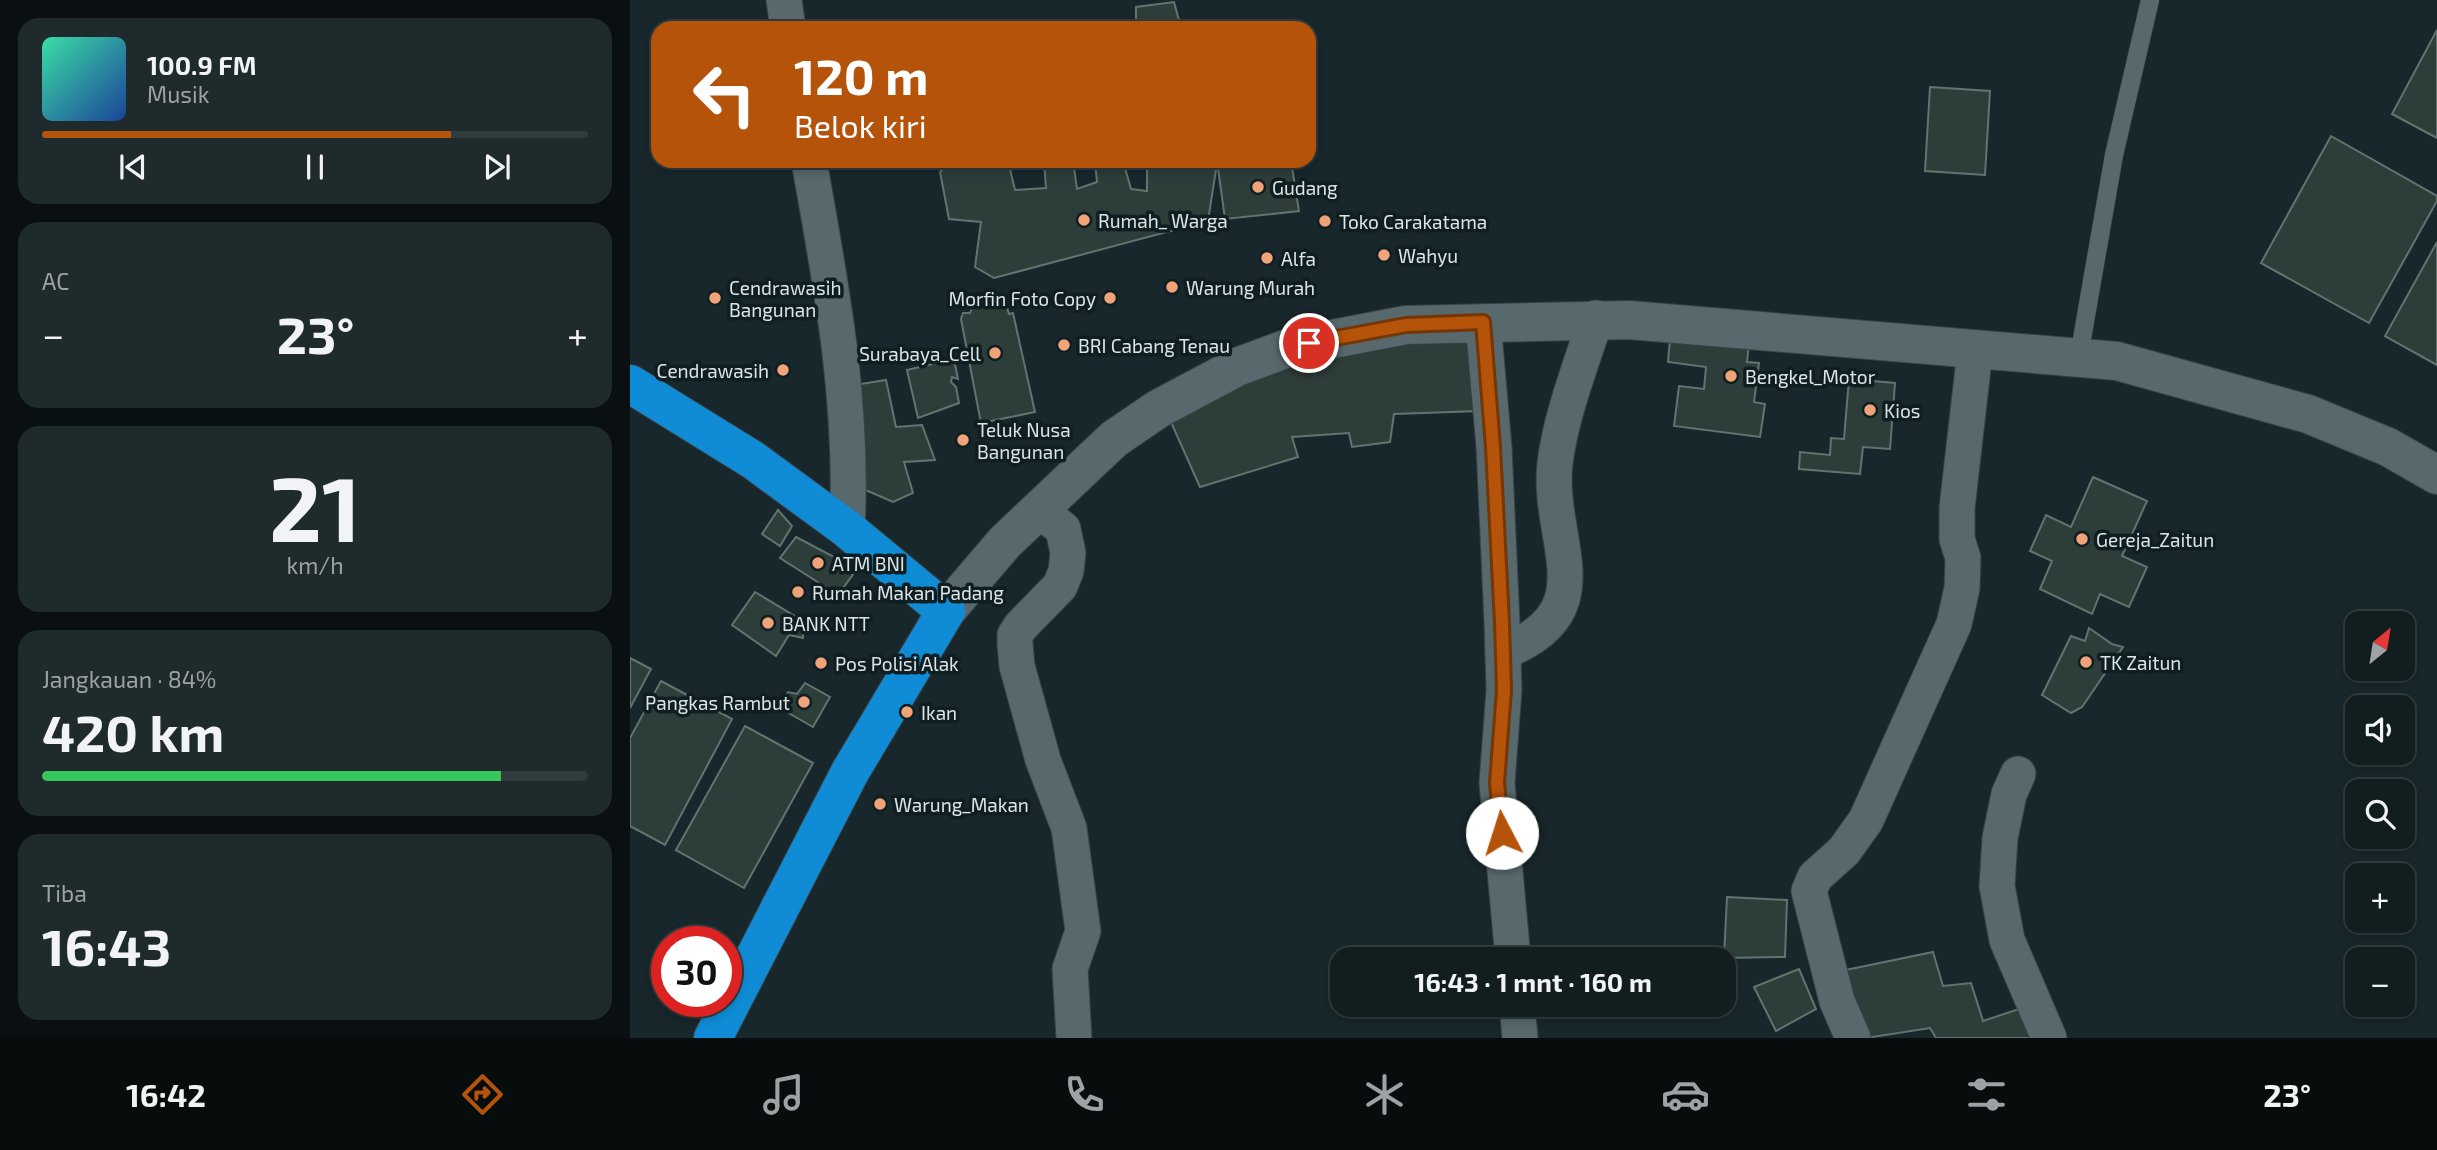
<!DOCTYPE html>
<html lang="id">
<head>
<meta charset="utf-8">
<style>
	body { margin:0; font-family:"Exo 2",sans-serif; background:#1f2a2d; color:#f1f3f6; height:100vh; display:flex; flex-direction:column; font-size:26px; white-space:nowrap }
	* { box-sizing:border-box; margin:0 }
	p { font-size:23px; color:#9ca2a5 }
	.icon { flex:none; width:38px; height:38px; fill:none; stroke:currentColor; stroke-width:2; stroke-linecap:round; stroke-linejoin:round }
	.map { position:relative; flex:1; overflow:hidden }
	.side { display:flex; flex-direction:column; gap:18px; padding:18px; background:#0a1012; width:630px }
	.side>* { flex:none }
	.hud { position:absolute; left:21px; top:21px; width:665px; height:147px; border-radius:21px; box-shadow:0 4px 10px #0003,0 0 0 2px #313b3e; background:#b45309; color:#fff; overflow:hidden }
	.needle { width:46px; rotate:30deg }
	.controls { position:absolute; left:1715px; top:611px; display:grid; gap:14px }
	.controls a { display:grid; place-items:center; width:70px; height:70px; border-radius:14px; background:#121d20; box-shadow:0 4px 10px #0003,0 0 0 2px #313b3e; font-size:35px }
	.speed { position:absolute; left:21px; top:926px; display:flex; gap:14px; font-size:35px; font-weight:700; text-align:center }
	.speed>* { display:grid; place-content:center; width:91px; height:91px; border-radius:50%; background:#121d20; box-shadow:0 4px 10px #0003,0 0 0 2px #313b3e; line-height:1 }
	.speed .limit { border:10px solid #d22; background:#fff; color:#111 }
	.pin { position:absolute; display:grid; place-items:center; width:60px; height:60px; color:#fff; margin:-30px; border:4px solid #fff; border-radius:50%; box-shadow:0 2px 7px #0007 }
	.me { position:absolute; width:77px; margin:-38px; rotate:355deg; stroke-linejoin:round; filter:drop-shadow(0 0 5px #0008) }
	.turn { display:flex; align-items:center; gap:24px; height:147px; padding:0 28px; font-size:32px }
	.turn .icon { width:91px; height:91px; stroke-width:2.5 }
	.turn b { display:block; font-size:49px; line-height:60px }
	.big { font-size:52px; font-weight:700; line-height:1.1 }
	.side .widget { flex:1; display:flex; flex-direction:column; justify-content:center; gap:10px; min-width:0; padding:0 24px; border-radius:21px; background:#1f2a2d }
	.side .dial { align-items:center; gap:0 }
	.dial b { font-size:91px; line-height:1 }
	.song { display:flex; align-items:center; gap:21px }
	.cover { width:84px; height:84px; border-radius:10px; background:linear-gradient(135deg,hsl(160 70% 55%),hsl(220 70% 35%)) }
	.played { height:7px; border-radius:4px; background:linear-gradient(90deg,#b45309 75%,#313b3e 75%) }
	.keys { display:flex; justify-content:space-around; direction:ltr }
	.heat { display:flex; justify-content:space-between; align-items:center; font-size:38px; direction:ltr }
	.charge { height:10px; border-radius:5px; background:linear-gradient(90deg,#34c759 84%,#313b3e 0) }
	.trip { position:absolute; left:700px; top:947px; width:406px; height:70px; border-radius:21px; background:#121d20; box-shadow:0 4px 10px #0003,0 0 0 2px #313b3e; font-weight:700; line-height:70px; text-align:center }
	.tabs { display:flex; height:112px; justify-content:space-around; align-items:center; background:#070c0d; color:#9ca2a5 }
	.tabs .icon { width:49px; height:49px }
	.tabs .on { color:#b45309 }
	.tabs b { font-size:32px; color:#f1f3f6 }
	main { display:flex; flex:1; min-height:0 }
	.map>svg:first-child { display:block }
</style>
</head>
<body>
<main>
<section class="side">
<div class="widget">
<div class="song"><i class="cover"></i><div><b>100.9 FM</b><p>Musik</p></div></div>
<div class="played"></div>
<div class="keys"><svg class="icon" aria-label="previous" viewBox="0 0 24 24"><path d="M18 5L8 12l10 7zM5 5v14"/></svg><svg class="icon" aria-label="pause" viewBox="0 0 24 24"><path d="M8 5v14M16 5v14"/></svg><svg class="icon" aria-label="next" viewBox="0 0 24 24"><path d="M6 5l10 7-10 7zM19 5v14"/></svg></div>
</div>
<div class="widget"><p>AC</p>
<div class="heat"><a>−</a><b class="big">23°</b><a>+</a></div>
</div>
<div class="widget dial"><b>21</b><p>km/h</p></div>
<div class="widget"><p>Jangkauan · 84%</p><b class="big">420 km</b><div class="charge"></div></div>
<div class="widget"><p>Tiba</p><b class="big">16:43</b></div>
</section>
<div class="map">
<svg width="1807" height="1038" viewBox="0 0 1807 1038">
	<rect width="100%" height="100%" fill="#18272b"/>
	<g fill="#2d3d39" stroke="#62746f" stroke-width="2">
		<path d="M544,2L551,28H506V7Z"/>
		<path d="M1807,30V138L1762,114Z"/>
		<path d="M1300,87L1360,91L1355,175L1295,171Z"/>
		<path d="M1701,136L1807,196V201L1739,323L1631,263Z"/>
		<path d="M321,161H378L385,190L416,188L414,161H443L447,189L467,182L465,163L493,161L501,189L517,191V161L587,163L578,221L364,278L345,267L351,222L319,219L310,172Z"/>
		<path d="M587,161H661L669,211L595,219Z"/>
		<path d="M1807,242V365L1755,336Z"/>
		<path d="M367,295L374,298L379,314L383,313L405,412L351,423L331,319L333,313H340L344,302L350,306L355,296L362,302Z"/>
		<path d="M1120,334L1117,362L1129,363L1124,402L1135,404L1130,437L1044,426L1049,386L1074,389L1076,367L1038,362L1040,339Z"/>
		<path d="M853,337L849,411L764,414L760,442L722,447L719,433L662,437L668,457L570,487L536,411L674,347Z"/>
		<path d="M324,359L328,379L322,377L321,382L326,387L329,403L288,418L277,370Z"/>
		<path d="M1219,379L1265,383L1260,449L1233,447L1230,474L1169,469L1170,452L1200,455L1201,438L1214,439Z"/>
		<path d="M256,380L266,427L292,425L305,460L274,462L283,493L263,502L231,488L218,386Z"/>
		<path d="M1463,477L1517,501L1492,556L1517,567L1499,607L1470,594L1462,614L1410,589L1422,561L1400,551L1416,515L1441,527Z"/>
		<path d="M148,510L162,526L150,546L132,534Z"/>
		<path d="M166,537L227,569L208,595L150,558Z"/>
		<path d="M125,592L173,621V638L159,635L146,656L102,625Z"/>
		<path d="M1459,628L1482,644L1493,647L1452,707L1441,713L1412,695L1441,636L1455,641Z"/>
		<path d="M0,658L21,669L0,708Z"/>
		<path d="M31,681L102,719L35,845L0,826V738Z"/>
		<path d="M175,683L200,697L183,727L148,707L158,692L167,694Z"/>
		<path d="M115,726L183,763L114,888L46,850Z"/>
		<path d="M1097,897L1157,900L1155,957L1094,958Z"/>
		<path d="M1303,952L1313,986L1341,983L1353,1021L1398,1006L1410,1038H1306L1300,1028L1236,1038L1206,972Z"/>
		<path d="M1169,969L1186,1009L1146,1031L1124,987Z"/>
	</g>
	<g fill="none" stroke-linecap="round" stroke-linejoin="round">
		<defs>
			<path id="lane" d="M1449,356L1484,155L1520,0"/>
			<g id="street">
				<path d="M154,0L158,28"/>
				<path d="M179,161C201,284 224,404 217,529"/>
				<path d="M853,322L864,447L872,623L874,690L867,783L883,959"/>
				<path d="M409,510L433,529L438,553L436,571L430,586L391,626L385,635V644L387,666L413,760L439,828L453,931L440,969L444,1038"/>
				<path d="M873,652C978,611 916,541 925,463C931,415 951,365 966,318"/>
				<path d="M1388,774L1379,794L1370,838L1367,886L1377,940L1419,1038"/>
				<path d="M887,1004L890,1038"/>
				<path d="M1223,1038L1207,1001L1179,891L1185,877L1214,851L1236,820L1324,624L1332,588L1333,558L1327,539V508L1345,351"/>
			</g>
			<path id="secondary" d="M316,611L375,542L484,439L528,409L607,367L661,347L776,325L999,320L1487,361L1678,414L1758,447L1807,475"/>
			<path id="highway" d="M0,384L123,460L217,529L316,611L220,772L83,1038"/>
		</defs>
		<use href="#lane" stroke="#374346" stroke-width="19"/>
		<use href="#street" stroke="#374346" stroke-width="37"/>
		<use href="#secondary" stroke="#374346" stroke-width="40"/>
		<use href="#highway" stroke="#374346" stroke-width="40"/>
		<use href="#lane" stroke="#57696c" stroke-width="18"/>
		<use href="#street" stroke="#57696c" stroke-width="35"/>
		<use href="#secondary" stroke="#57696c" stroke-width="38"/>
		<use href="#highway" stroke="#108cd6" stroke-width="38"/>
	</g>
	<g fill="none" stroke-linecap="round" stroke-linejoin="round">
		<defs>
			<path id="route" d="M679,343L776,325L853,322L863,447L872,623L874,690L867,783L872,833"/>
		</defs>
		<use href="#route" stroke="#753606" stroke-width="18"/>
		<use href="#route" stroke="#b45309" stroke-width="12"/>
	</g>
	<g fill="#f0a279" stroke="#0e1e21" stroke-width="2.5">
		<circle cx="628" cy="187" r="7"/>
		<circle cx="454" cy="220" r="7"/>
		<circle cx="695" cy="221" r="7"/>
		<circle cx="754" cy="255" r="7"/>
		<circle cx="637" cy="258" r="7"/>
		<circle cx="542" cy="287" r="7"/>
		<circle cx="85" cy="298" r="7"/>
		<circle cx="480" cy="298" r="7"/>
		<circle cx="434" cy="345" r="7"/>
		<circle cx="365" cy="353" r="7"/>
		<circle cx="153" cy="370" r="7"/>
		<circle cx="1101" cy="376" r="7"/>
		<circle cx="1240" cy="410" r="7"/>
		<circle cx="333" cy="440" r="7"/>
		<circle cx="1452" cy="539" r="7"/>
		<circle cx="188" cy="563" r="7"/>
		<circle cx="168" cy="592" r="7"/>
		<circle cx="138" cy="623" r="7"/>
		<circle cx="1456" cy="662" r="7"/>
		<circle cx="191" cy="663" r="7"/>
		<circle cx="174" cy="702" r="7"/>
		<circle cx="277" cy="712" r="7"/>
		<circle cx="250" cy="804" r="7"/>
	</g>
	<g text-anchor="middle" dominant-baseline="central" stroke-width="7" stroke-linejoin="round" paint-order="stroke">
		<g font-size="19" fill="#dbe5e7" stroke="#0e1e21" text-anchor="start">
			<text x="642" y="187">Gudang</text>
			<text x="468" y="220">Rumah_ Warga</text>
			<text x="709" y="221">Toko Carakatama</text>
			<text x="768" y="255">Wahyu</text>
			<text x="651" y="258">Alfa</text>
			<text x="99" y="287">Cendrawasih<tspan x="99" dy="22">Bangunan</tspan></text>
			<text x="556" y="287">Warung Murah</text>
			<text x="466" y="298" text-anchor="end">Morfin Foto Copy</text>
			<text x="448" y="345">BRI Cabang Tenau</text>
			<text x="351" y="353" text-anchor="end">Surabaya_Cell</text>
			<text x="139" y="370" text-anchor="end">Cendrawasih</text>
			<text x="1115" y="376">Bengkel_Motor</text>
			<text x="1254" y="410">Kios</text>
			<text x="347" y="429">Teluk Nusa<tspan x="347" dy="22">Bangunan</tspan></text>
			<text x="1466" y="539">Gereja_Zaitun</text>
			<text x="202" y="563">ATM BNI</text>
			<text x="182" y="592">Rumah Makan Padang</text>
			<text x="152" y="623">BANK NTT</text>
			<text x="1470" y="662">TK Zaitun</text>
			<text x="205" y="663">Pos Polisi Alak</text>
			<text x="160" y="702" text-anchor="end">Pangkas Rambut</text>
			<text x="291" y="712">Ikan</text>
			<text x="264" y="804">Warung_Makan</text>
		</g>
	</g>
</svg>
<div class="controls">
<a><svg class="needle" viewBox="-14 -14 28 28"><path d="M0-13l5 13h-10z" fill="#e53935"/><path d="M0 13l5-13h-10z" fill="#9ca2a5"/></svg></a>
<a><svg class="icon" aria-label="sound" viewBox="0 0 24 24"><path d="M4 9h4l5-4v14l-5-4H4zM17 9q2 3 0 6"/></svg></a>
<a><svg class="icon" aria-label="search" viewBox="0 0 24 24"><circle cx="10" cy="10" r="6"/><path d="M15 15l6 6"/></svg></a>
<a>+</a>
<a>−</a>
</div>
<div class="speed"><div class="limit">30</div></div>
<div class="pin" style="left:679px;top:343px;background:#d93025"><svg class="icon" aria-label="arrive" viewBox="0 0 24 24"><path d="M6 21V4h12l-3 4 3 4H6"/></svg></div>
<svg class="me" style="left:872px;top:833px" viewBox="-20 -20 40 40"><circle r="19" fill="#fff"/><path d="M0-13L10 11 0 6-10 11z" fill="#b45309"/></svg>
<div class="trip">16:43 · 1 mnt · 160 m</div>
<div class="hud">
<div class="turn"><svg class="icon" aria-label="left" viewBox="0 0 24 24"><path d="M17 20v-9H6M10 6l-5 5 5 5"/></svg><div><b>120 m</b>Belok kiri</div></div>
</div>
</div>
</main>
<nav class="tabs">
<b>16:42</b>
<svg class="icon on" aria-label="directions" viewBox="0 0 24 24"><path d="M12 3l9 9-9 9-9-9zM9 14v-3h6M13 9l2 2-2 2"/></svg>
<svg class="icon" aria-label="music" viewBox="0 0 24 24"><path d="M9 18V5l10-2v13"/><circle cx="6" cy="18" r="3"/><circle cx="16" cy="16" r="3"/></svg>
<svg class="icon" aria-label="phone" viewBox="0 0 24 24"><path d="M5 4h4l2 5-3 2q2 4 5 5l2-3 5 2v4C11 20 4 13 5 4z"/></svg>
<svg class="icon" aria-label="climate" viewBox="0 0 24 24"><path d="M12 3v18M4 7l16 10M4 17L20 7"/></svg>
<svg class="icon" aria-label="car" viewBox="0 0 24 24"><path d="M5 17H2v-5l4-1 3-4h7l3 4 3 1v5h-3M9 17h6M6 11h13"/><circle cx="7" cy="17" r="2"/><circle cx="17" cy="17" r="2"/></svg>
<svg class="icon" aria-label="filters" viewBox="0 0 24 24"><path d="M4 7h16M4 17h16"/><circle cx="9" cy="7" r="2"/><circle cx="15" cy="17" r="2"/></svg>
<b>23°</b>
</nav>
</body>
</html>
